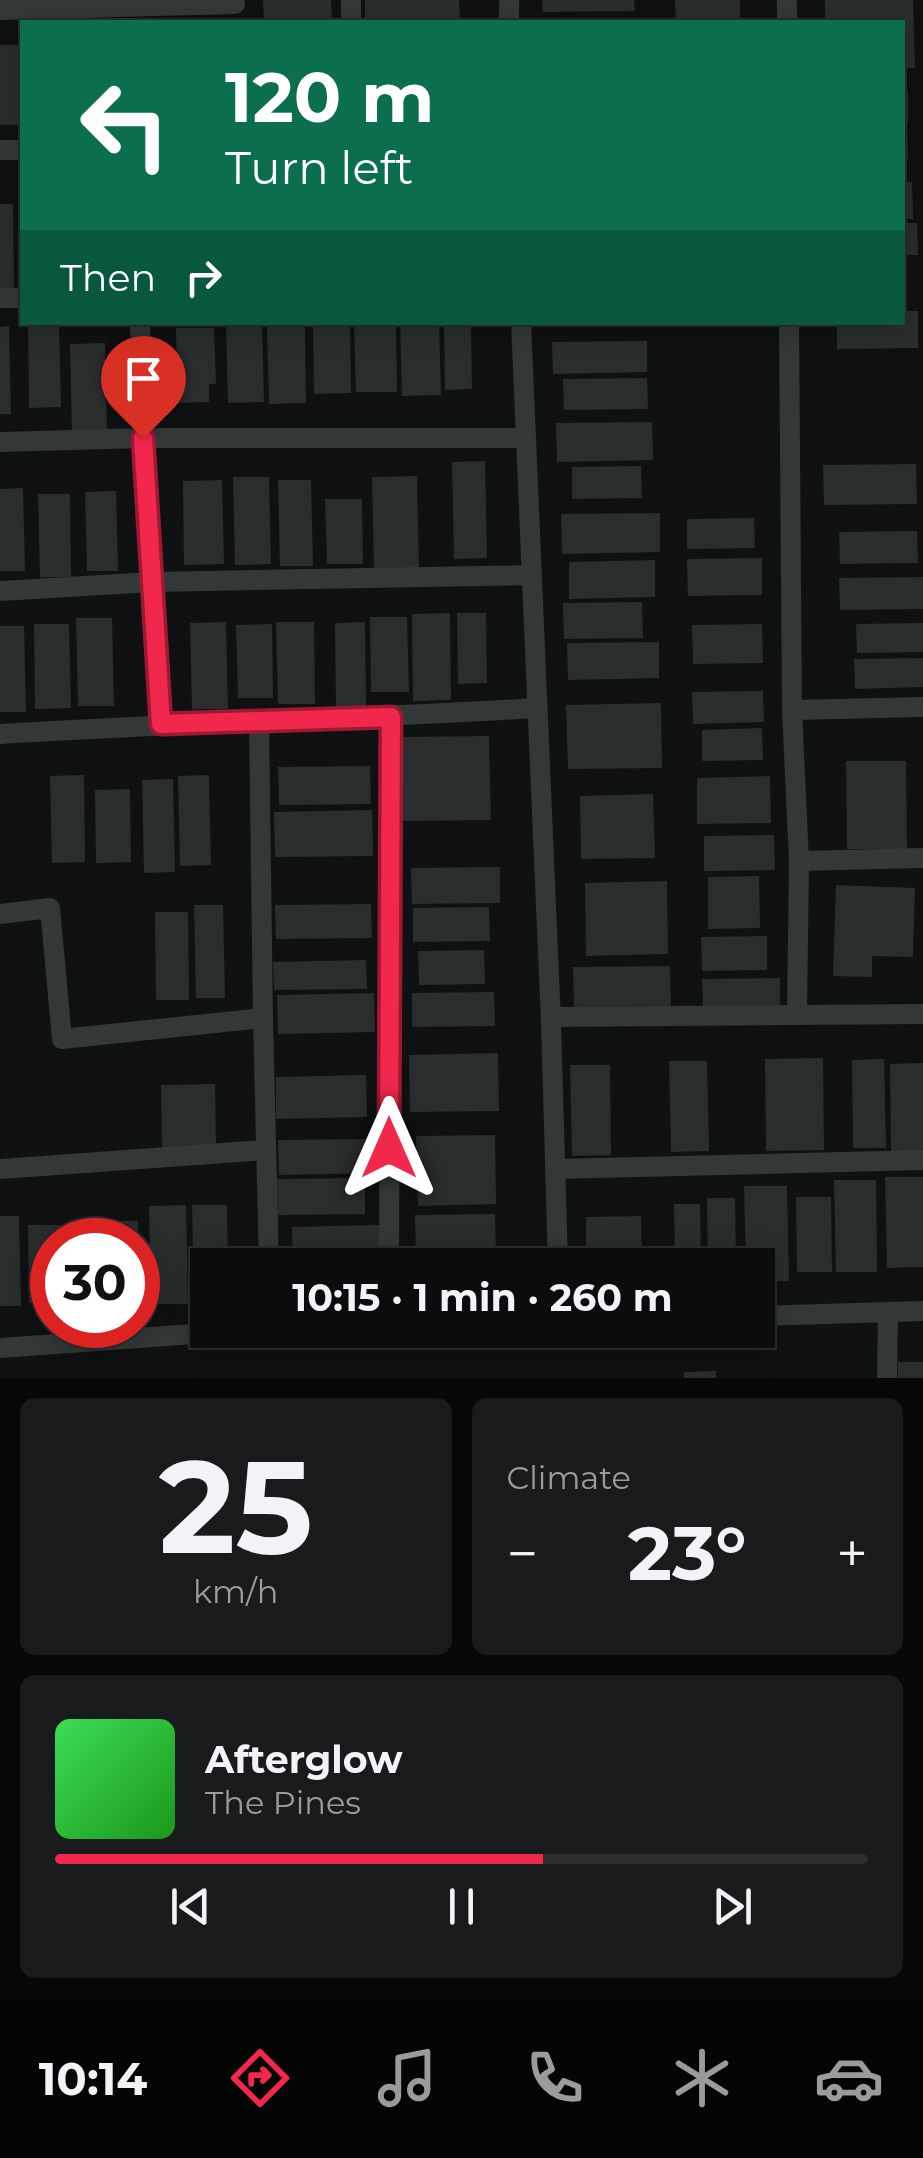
<!DOCTYPE html>
<html lang="en">
<head>
<meta charset="utf-8">
<style>
	body { margin:0; font-family:Montserrat,sans-serif; background:#191a1b; color:#f1f3f6; height:100vh; display:flex; flex-direction:column; font-size:38px; white-space:nowrap }
	* { box-sizing:border-box; margin:0 }
	p { font-size:32px; color:#9a9b9d }
	.icon { flex:none; width:55px; height:55px; fill:none; stroke:currentColor; stroke-width:2; stroke-linecap:round; stroke-linejoin:round }
	.map { position:relative; height:1378px; overflow:hidden }
	.sheet { display:flex; flex-direction:column; gap:20px; padding:20px; background:#060707; flex:1 }
	.sheet>* { flex:none }
	.top-card { position:absolute; left:20px; top:20px; width:885px; height:305px; border-radius:0px; box-shadow:0 5px 25px #0003,0 0 0 2px #2b2c2e; background:#0b6e4f; color:#fff; overflow:hidden }
	.speed { position:absolute; left:30px; top:1218px; display:flex; gap:20px; font-size:50px; font-weight:700; text-align:center }
	.speed>* { display:grid; place-content:center; width:130px; height:130px; border-radius:50%; background:#0b0c0d; box-shadow:0 5px 25px #0003,0 0 0 2px #2b2c2e; line-height:1 }
	.speed .limit { border:15px solid #d22; background:#fff; color:#111 }
	.pin { position:absolute; display:grid; place-items:center; width:85px; height:85px; color:#fff; margin:-102px -42px; border-radius:50% 50% 50% 0; rotate:-45deg; box-shadow:0 0 10px #0007 }
	.pin .icon { rotate:45deg }
	.me { position:absolute; width:110px; margin:-55px; rotate:0deg; stroke-linejoin:round; filter:drop-shadow(0 0 8px #0008) }
	.turn { display:flex; align-items:center; gap:35px; height:210px; padding:0 40px; font-size:45px }
	.turn .icon { width:130px; height:130px; stroke-width:2.5 }
	.turn b { display:block; font-size:70px; line-height:85px }
	.then { display:flex; align-items:center; height:95px; padding:0 40px; background:#0003; gap:20px; font-size:38px }
	.big { font-size:75px; font-weight:700; line-height:1.1 }
	.sheet .tile { flex:1; display:flex; flex-direction:column; justify-content:center; gap:15px; min-width:0; padding:0 35px; border-radius:15px; background:#191a1b }
	.sheet .dial { align-items:center; gap:0 }
	.dial b { font-size:130px; line-height:1 }
	.song { display:flex; align-items:center; gap:30px }
	.cover { width:120px; height:120px; border-radius:15px; background:linear-gradient(135deg,hsl(130 70% 55%),hsl(120 70% 35%)) }
	.played { height:10px; border-radius:5px; background:linear-gradient(90deg,#f1274c 60%,#2b2c2e 60%) }
	.keys { display:flex; justify-content:space-around; direction:ltr }
	.heat { display:flex; justify-content:space-between; align-items:center; font-size:55px; direction:ltr }
	.sheet .tiles { flex:1; display:grid; gap:20px; grid-template-columns:1fr 1fr }
	.tile:last-child { grid-column:span 2 }
	.trip { position:absolute; left:190px; top:1248px; width:585px; height:100px; border-radius:0px; background:#0b0c0d; box-shadow:0 5px 25px #0003,0 0 0 2px #2b2c2e; font-weight:700; line-height:100px; text-align:center }
	.tabs { display:flex; height:160px; justify-content:space-around; align-items:center; background:#040505; color:#9a9b9d }
	.tabs .icon { width:70px; height:70px }
	.tabs .current { color:#f1274c }
	.tabs b { font-size:45px; color:#f1f3f6 }
	.map>svg:first-child { display:block }
</style>
</head>
<body>
<div class="map">
<svg width="923" height="1378" viewBox="0 0 923 1378">
	<rect width="100%" height="100%" fill="#0f1011"/>
	<g fill="#2a2d2d">
		<path d="M263,0H331L332,22H264Z"/>
		<path d="M365,0H459L460,22H365Z"/>
		<path d="M542,0H634L635,11L543,12Z"/>
		<path d="M675,0H740V22H676Z"/>
		<path d="M825,0H913L915,68H902V22H825Z"/>
		<path d="M0,45H21L22,125H0Z"/>
		<rect x="902" y="92" width="6" height="31"/>
		<path d="M902,129H907L908,160H902Z"/>
		<path d="M902,182H912L913,219H902Z"/>
		<path d="M0,204H13L14,294H0Z"/>
		<path d="M902,223H917L918,255H902Z"/>
		<path d="M902,311H918V348L837,349V322H902Z"/>
		<path d="M226,322H262L264,402L228,403Z"/>
		<path d="M313,322H350L351,393L314,394Z"/>
		<path d="M354,322H396L397,392H356Z"/>
		<path d="M400,322H439L441,395L402,396Z"/>
		<path d="M444,322H471L472,389L445,390Z"/>
		<path d="M28,325H59L61,407L29,408Z"/>
		<path d="M9,326L11,414H0V327Z"/>
		<path d="M305,326L306,403L269,404L267,327Z"/>
		<path d="M176,328H214L216,384H209V402L177,403Z"/>
		<path d="M647,341V372L553,374L552,342Z"/>
		<path d="M105,343L107,433L72,434L70,344Z"/>
		<path d="M647,378L648,409L564,410L563,379Z"/>
		<path d="M652,422L653,460L557,462L556,423Z"/>
		<path d="M485,461L487,558L454,559L452,462Z"/>
		<path d="M916,464L917,504L824,505L823,465Z"/>
		<path d="M641,466L642,498L572,499V467Z"/>
		<path d="M417,476L419,569L374,570L372,477Z"/>
		<path d="M233,477H269L271,564L235,565Z"/>
		<path d="M222,480L224,564L184,565L183,481Z"/>
		<path d="M278,480H311L313,566H280Z"/>
		<path d="M23,488L25,571H0V489Z"/>
		<path d="M116,491L118,571H87L85,492Z"/>
		<path d="M38,494H70L71,577H40Z"/>
		<path d="M325,499H362L363,564H327Z"/>
		<path d="M660,513V552L562,554L561,514Z"/>
		<path d="M754,518L755,548L687,549V519Z"/>
		<path d="M917,531L918,563L840,564L839,532Z"/>
		<path d="M762,558V595L688,596L687,559Z"/>
		<path d="M655,560V597L569,599V562Z"/>
		<path d="M923,577V609L840,610L839,578Z"/>
		<path d="M642,602L643,638L564,639L563,603Z"/>
		<path d="M450,613L451,700L413,701L412,614Z"/>
		<path d="M457,613H486L487,683L458,684Z"/>
		<path d="M370,617H407L409,692H371Z"/>
		<path d="M76,618H112L114,706H78Z"/>
		<path d="M226,622L228,709H192L190,623Z"/>
		<path d="M276,622H314L315,704H278Z"/>
		<path d="M365,622L366,707L336,708L335,623Z"/>
		<path d="M923,623V652L857,653L856,624Z"/>
		<path d="M34,624H69L71,708L35,709Z"/>
		<path d="M272,624L273,698H238L236,625Z"/>
		<path d="M762,624L763,663L693,664L692,625Z"/>
		<path d="M0,626H24L26,712H0Z"/>
		<path d="M659,642V678L568,680L567,643Z"/>
		<path d="M923,658V687L855,689L854,659Z"/>
		<path d="M763,691L764,722L693,724L692,692Z"/>
		<path d="M661,703L662,768L568,769L566,705Z"/>
		<path d="M762,728L763,760L702,761V730Z"/>
		<path d="M489,736L491,820L403,821L401,737Z"/>
		<path d="M846,761H906L907,849H847Z"/>
		<path d="M370,766L371,804L279,805L278,767Z"/>
		<path d="M84,775L85,862L52,863L50,776Z"/>
		<path d="M209,775L211,865L180,866L178,776Z"/>
		<path d="M770,776L771,823L697,824V778Z"/>
		<path d="M173,779L175,872L144,873L142,780Z"/>
		<path d="M130,789L131,862L96,863L95,790Z"/>
		<path d="M653,794L655,858L581,859L580,796Z"/>
		<path d="M372,810L373,856L275,857L274,812Z"/>
		<path d="M774,835L775,870L704,871V836Z"/>
		<path d="M500,867V903L412,904L411,868Z"/>
		<path d="M759,876L760,928L708,929V877Z"/>
		<path d="M667,881L668,954L586,956L585,883Z"/>
		<path d="M836,885L915,888L913,957L872,956V977L833,976Z"/>
		<path d="M371,904L372,938L276,939L275,905Z"/>
		<path d="M194,905H223L225,998H196Z"/>
		<path d="M489,907L490,941L413,942V908Z"/>
		<path d="M155,912H188L189,1000H156Z"/>
		<path d="M767,936V970L702,971L701,937Z"/>
		<path d="M484,950L485,984L419,985L418,951Z"/>
		<path d="M366,960L367,989L274,990L273,962Z"/>
		<path d="M670,966L671,1006L574,1007L573,967Z"/>
		<path d="M780,978V1009L703,1010L702,979Z"/>
		<path d="M494,992L495,1026L412,1027V993Z"/>
		<path d="M374,993L375,1032L278,1034L277,995Z"/>
		<path d="M498,1053L499,1111L410,1112L409,1055Z"/>
		<path d="M823,1058L824,1150L766,1151L765,1059Z"/>
		<path d="M884,1059L886,1148H853L852,1060Z"/>
		<path d="M669,1061H707L709,1151L671,1152Z"/>
		<path d="M923,1063V1152L891,1153L890,1064Z"/>
		<path d="M570,1065H610L611,1155L572,1156Z"/>
		<path d="M366,1075L367,1117L276,1119V1077Z"/>
		<path d="M215,1084L216,1148L162,1149L161,1085Z"/>
		<path d="M495,1135L496,1204L418,1206L416,1136Z"/>
		<path d="M377,1139V1173L279,1175L278,1140Z"/>
		<path d="M885,1177H923V1267L887,1268Z"/>
		<path d="M365,1178V1214L278,1215L277,1179Z"/>
		<path d="M834,1180H876L877,1272H836Z"/>
		<path d="M744,1186H787L789,1281L758,1282V1265H746Z"/>
		<path d="M796,1197H831L832,1272H797Z"/>
		<path d="M707,1198H735L736,1265H708Z"/>
		<path d="M674,1204H700L701,1265H675Z"/>
		<path d="M186,1205L188,1304H151L149,1206Z"/>
		<path d="M192,1205H227L228,1265H208V1301L194,1302Z"/>
		<path d="M495,1214L496,1257L416,1258L415,1215Z"/>
		<path d="M0,1216H19L21,1306H0Z"/>
		<path d="M641,1216L642,1265H586V1217Z"/>
		<rect x="115" y="1221" width="23" height="19"/>
		<path d="M28,1225H60V1240H52V1302L29,1303Z"/>
		<path d="M110,1225V1240H80V1226Z"/>
		<path d="M379,1225L380,1265H293L292,1227Z"/>
		<rect x="898" y="1362" width="25" height="16"/>
		<path d="M716,1371V1378H684V1372Z"/>
	</g>
	<g fill="none" stroke-linecap="round" stroke-linejoin="round">
		<g stroke="#323837" stroke-width="20">
			<path d="M351,0V22"/>
			<path d="M509,0V22"/>
			<path d="M787,0V22"/>
			<path d="M0,10L235,4"/>
			<path d="M0,150H22"/>
			<path d="M0,298H22"/>
			<path d="M140,322L143,438L161,724"/>
			<path d="M521,322L551,1023L558,1265"/>
			<path d="M789,322L792,710L799,861L797,1014"/>
			<path d="M0,442L143,438H526"/>
			<path d="M0,591L152,582L532,575"/>
			<path d="M792,710L923,707"/>
			<path d="M259,722L263,1018L269,1265"/>
			<path d="M0,734C179,723 358,719 537,708"/>
			<path d="M799,861L923,858"/>
			<path d="M0,914L50,908L62,1039L263,1018"/>
			<path d="M551,1023L552,1017L923,1014"/>
			<path d="M0,1169L265,1150"/>
			<path d="M555,1169L923,1160"/>
			<path d="M389,1265L391,717"/>
			<path d="M758,1316L923,1311"/>
			<path d="M0,1348L248,1330"/>
			<path d="M887,1378L888,1313"/>
		</g>
	</g>
	<g fill="none" stroke-linecap="round" stroke-linejoin="round">
		<defs>
			<path id="route" d="M143,438L161,724L391,717L389,1148"/>
		</defs>
		<use href="#route" stroke="#9d1931" stroke-width="25"/>
		<use href="#route" stroke="#f1274c" stroke-width="18"/>
	</g>
</svg>
<div class="speed"><div class="limit">30</div></div>
<div class="pin" style="left:143px;top:438px;background:#d93025"><svg class="icon" aria-label="arrive" viewBox="0 0 24 24"><path d="M6 21V4h12l-3 4 3 4H6"/></svg></div>
<svg class="me" style="left:389px;top:1148px" viewBox="-20 -20 40 40"><path d="M0-17L14 15 0 8-14 15z" fill="#f1274c" stroke="#fff" stroke-width="4"/></svg>
<div class="trip">10:15 · 1 min · 260 m</div>
<div class="top-card">
<div class="turn"><svg class="icon" aria-label="left" viewBox="0 0 24 24"><path d="M17 20v-9H6M10 6l-5 5 5 5"/></svg><div><b>120 m</b>Turn left</div></div>
<div class="then">Then<svg class="icon" aria-label="right" viewBox="0 0 24 24"><path d="M7 20v-9h11M14 6l5 5-5 5"/></svg></div>
</div>
</div>
<section class="sheet">
<div class="tiles">
<div class="tile dial"><b>25</b><p>km/h</p></div>
<div class="tile"><p>Climate</p>
<div class="heat"><a>−</a><b class="big">23°</b><a>+</a></div>
</div>
<div class="tile">
<div class="song"><i class="cover"></i><div><b>Afterglow</b><p>The Pines</p></div></div>
<div class="played"></div>
<div class="keys"><svg class="icon" aria-label="previous" viewBox="0 0 24 24"><path d="M18 5L8 12l10 7zM5 5v14"/></svg><svg class="icon" aria-label="pause" viewBox="0 0 24 24"><path d="M8 5v14M16 5v14"/></svg><svg class="icon" aria-label="next" viewBox="0 0 24 24"><path d="M6 5l10 7-10 7zM19 5v14"/></svg></div>
</div>
</div>
</section>
<nav class="tabs">
<b>10:14</b>
<svg class="icon current" aria-label="directions" viewBox="0 0 24 24"><path d="M12 3l9 9-9 9-9-9zM9 14v-3h6M13 9l2 2-2 2"/></svg>
<svg class="icon" aria-label="music" viewBox="0 0 24 24"><path d="M9 18V5l10-2v13"/><circle cx="6" cy="18" r="3"/><circle cx="16" cy="16" r="3"/></svg>
<svg class="icon" aria-label="phone" viewBox="0 0 24 24"><path d="M5 4h4l2 5-3 2q2 4 5 5l2-3 5 2v4C11 20 4 13 5 4z"/></svg>
<svg class="icon" aria-label="climate" viewBox="0 0 24 24"><path d="M12 3v18M4 7l16 10M4 17L20 7"/></svg>
<svg class="icon" aria-label="car" viewBox="0 0 24 24"><path d="M5 17H2v-5l4-1 3-4h7l3 4 3 1v5h-3M9 17h6M6 11h13"/><circle cx="7" cy="17" r="2"/><circle cx="17" cy="17" r="2"/></svg>
</nav>
</body>
</html>
